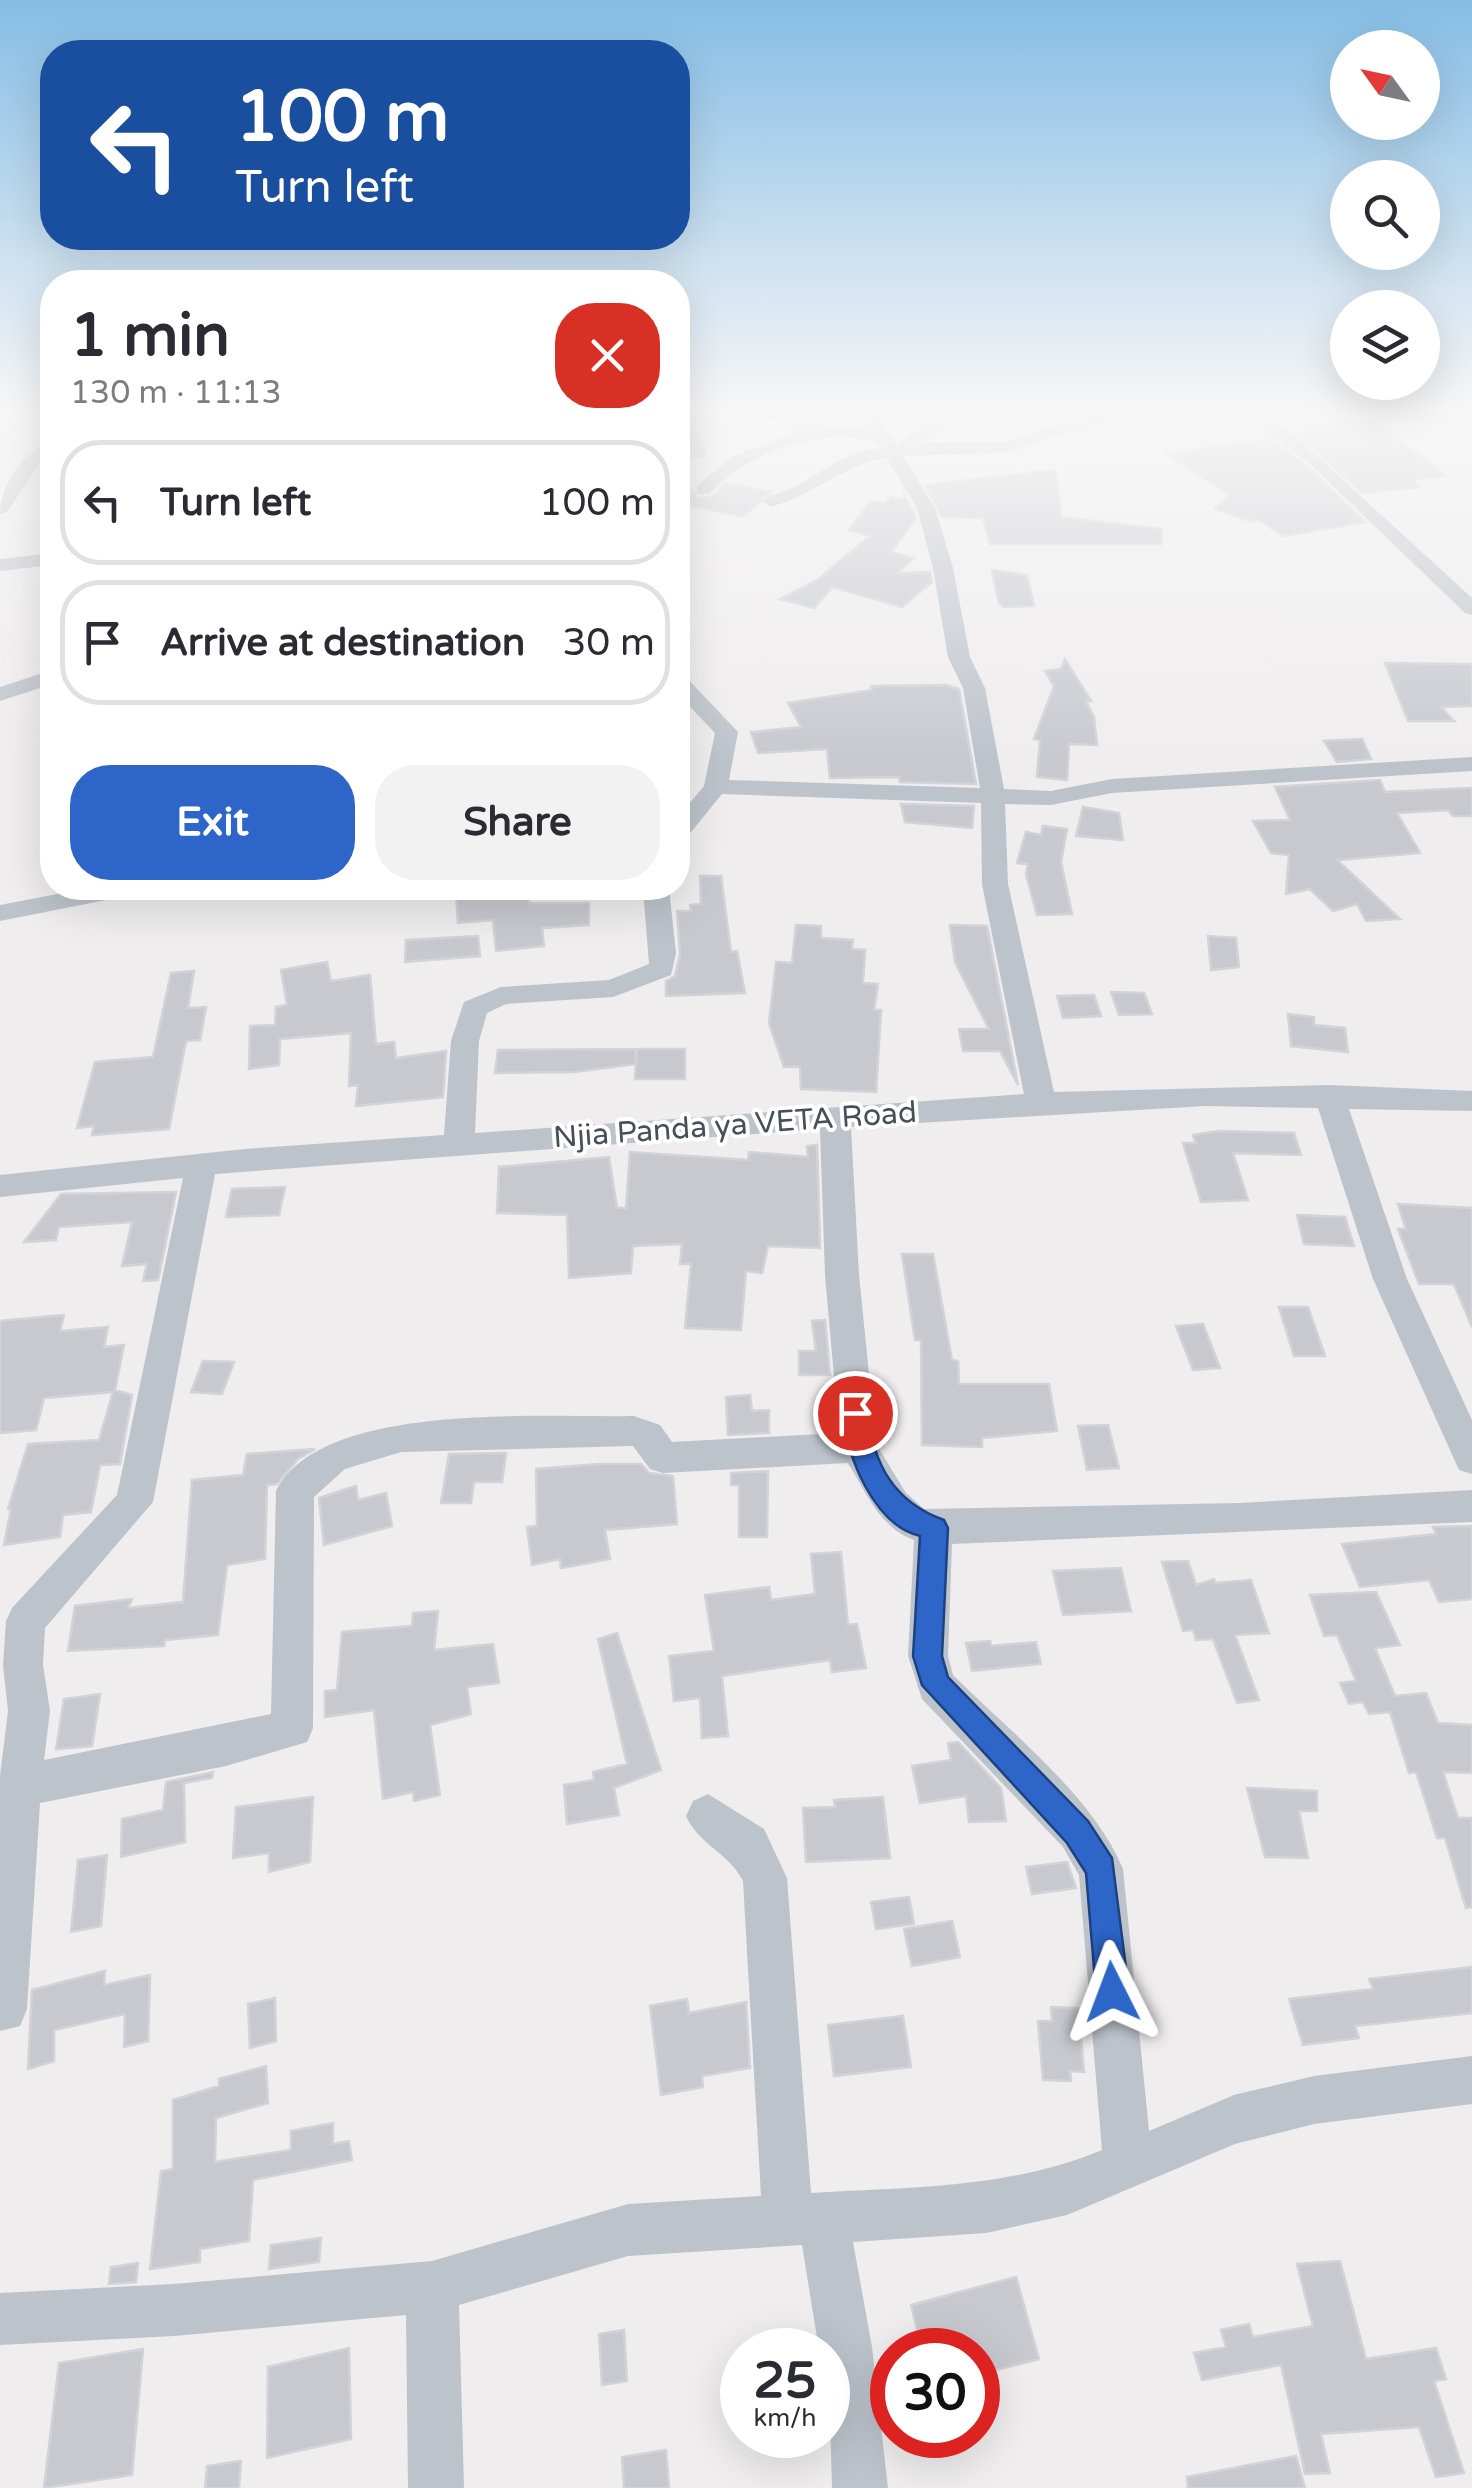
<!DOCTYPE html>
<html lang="en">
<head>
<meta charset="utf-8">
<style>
	body { margin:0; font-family:"Varela Round",sans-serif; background:#f2f2f3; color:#2b2b33; height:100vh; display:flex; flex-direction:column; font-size:38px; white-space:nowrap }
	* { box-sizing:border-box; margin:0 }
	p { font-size:32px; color:#7c7c81 }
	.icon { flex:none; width:55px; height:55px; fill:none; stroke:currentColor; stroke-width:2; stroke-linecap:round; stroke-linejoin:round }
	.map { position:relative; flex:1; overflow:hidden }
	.side { position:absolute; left:40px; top:270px; width:650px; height:630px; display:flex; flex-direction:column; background:#fff; border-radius:40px; box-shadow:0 10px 40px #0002 }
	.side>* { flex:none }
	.guide { position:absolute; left:40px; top:40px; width:650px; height:210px; border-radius:40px; box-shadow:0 10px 40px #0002; background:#1a4fa0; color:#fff; overflow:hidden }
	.needle { width:65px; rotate:303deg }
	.tools { position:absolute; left:1330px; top:30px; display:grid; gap:20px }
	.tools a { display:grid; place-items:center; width:110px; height:110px; border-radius:50%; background:#fff; box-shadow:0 10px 40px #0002; font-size:50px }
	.speed { position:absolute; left:720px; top:2328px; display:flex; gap:20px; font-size:50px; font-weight:700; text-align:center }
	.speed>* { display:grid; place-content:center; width:130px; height:130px; border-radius:50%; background:#fff; box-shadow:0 10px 40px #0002; line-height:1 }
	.speed small { font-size:25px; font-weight:400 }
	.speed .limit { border:15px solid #d22; background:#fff; color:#111 }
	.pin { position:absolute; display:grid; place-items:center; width:85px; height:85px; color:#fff; margin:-42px; border:5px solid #fff; border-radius:50%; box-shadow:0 2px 10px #0007 }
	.me { position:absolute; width:110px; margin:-55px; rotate:357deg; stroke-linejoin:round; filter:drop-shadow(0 0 8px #0008) }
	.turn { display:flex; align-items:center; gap:35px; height:210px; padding:0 30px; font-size:45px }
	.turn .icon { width:130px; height:130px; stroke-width:2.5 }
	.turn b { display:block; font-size:70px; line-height:85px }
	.round { display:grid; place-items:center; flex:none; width:105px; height:105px; border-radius:40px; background:#f2f2f3 }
	.summary { display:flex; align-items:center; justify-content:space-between; height:170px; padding:0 30px }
	h1 { font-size:60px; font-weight:700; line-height:75px }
	.primary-button { display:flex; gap:20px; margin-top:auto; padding:20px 30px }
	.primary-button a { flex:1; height:115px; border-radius:40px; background:#2d65c9; color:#fff; font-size:40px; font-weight:700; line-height:115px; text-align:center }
	.primary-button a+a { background:#f2f2f3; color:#2b2b33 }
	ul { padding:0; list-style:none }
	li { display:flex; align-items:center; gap:30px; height:125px; margin:0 20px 15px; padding:0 10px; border:5px solid #e1e1e2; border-radius:40px }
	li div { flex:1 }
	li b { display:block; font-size:38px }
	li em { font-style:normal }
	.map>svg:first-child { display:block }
	.building { fill:#c7c9cf; stroke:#d1d3d8; stroke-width:2.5 }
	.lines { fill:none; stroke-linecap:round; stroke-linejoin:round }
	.minor { fill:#bdc3cb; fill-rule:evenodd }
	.route { fill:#2d65c9; stroke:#1d4283; stroke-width:2.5 }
	.labels { text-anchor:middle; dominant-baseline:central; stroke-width:8; stroke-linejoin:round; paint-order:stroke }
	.street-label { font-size:30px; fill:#474f58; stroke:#fff }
</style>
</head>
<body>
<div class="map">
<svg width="1472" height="2488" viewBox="0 0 1472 2488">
	<rect width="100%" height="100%" fill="#efeded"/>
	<!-- building -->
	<path class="building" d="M678 418 687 432 697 430 706 457 678 458Z
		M1372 421 1447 476 1413 480 1419 487 1362 493 1295 431 1308 430 1302 424Z
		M1269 439 1307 466 1365 522 1284 536 1257 519 1253 522 1215 509 1229 495 1166 454Z
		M1055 470 1061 517 1162 529 1161 544H990L983 518 942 517 925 485Z
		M726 483 771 492 743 517 678 503 693 492 697 498 712 497Z
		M904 494 916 518 891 552 914 558 897 573 930 572 932 582 902 607 833 587 814 608 780 599 817 580 870 536 849 530 871 501 885 503 891 497 902 499Z
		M992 570 1027 575 1034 606 1004 607 999 603Z
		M1065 659 1091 701H1086L1094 717 1097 745 1069 744 1067 780 1037 777 1040 740 1034 739 1054 686 1045 671 1061 669Z
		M1385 663 1472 664V706L1441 707 1454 721H1408Z
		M946 685 959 689 976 784 900 782 899 777 830 778 827 749 758 753 751 732 801 727 788 703 872 690 871 686Z
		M1362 739 1371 759 1337 762 1324 741Z
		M1380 780 1385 792 1472 788V816H1453L1448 810 1397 813 1420 853 1337 860 1400 919 1366 921 1357 904 1333 911 1310 889 1286 894 1289 855 1271 853 1253 821 1290 820 1275 787Z
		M901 804 974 806 972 828 905 822Z
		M1083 807 1119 813 1123 840 1076 836Z
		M1043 826 1067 829 1061 862 1072 914 1037 915 1026 874 1028 864 1017 863 1026 832 1041 835Z
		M700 876H721L731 952 737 951 745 993 666 996V981L675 976 680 954 677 911H691L690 905 701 904Z
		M527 890 529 903H589V925L542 928 544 946 496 951 493 920 458 923 456 895Z
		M796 925 821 926V938L853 940 852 949 865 950 863 983 878 984 874 1010H881L876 1092 801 1089 800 1067H784L769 1023 776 962 792 963Z
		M950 925 987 926 1018 1085 1000 1051H963L959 1029H989L955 962Z
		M478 936 480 956 405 962 406 940Z
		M1208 936 1236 938 1239 967 1211 970Z
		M327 962 331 981 370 975 376 1044 394 1042 396 1058 446 1051 443 1097 356 1106 358 1085 349 1086 351 1033 280 1039 279 1065 249 1069 250 1026 275 1025 276 1007 287 1005 281 970Z
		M194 971 188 1008 206 1007 200 1040 186 1041 169 1129 92 1135 94 1126 77 1128 95 1062 153 1057 171 973Z
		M1111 992 1144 993 1152 1014 1119 1015Z
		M1094 995 1101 1016 1063 1018 1057 996Z
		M1288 1014 1314 1017V1025L1345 1028 1348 1052 1291 1046Z
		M635 1049 636 1064 574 1072 495 1073 498 1050Z
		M637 1049H685V1079H635Z
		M1219 1131 1294 1133 1301 1155 1233 1153 1248 1200 1201 1202 1183 1143H1196L1193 1135Z
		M817 1145 820 1248 768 1246 762 1273 746 1271 741 1330 685 1328 691 1264H680L682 1244 633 1246 631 1273 569 1278 567 1215 497 1213 499 1167 609 1157 617 1208H626L630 1152 748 1160 749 1152 808 1157 807 1146Z
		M285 1187 279 1215 226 1217 232 1189Z
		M176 1192 158 1280 143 1281 147 1264 122 1266 132 1222 59 1227 56 1240 24 1242 61 1194Z
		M1398 1204 1472 1208V1327L1454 1284H1419L1398 1229H1406Z
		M1297 1215 1345 1217 1354 1246 1304 1244Z
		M902 1254H933L952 1360 958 1361 959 1384H1049L1057 1431 982 1438V1447L922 1445 921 1340H915Z
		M1279 1307H1308L1325 1356H1294Z
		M64 1315 60 1331 108 1327 104 1347 124 1345 115 1390 132 1395 120 1464 100 1465 91 1512 63 1515 60 1537 4 1545 11 1509H8L28 1444 99 1440 113 1392 44 1398 36 1430 0 1433V1321Z
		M825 1320 830 1375H799V1351H816L812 1321Z
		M1203 1324 1220 1368 1193 1370 1176 1326Z
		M203 1361 234 1362 222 1394 191 1392Z
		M750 1395 752 1411 769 1410V1433L728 1435 726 1397Z
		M1108 1425 1119 1468 1087 1470 1078 1426Z
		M315 1449 298 1459 277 1484 267 1485 265 1559 227 1565 218 1635 165 1640 164 1646 68 1651 75 1606 132 1599 128 1608 183 1602 192 1480 243 1475 247 1454Z
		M506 1453 502 1482H474L471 1503H441L449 1454Z
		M599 1464H641L649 1473 673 1476 677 1524 605 1530 610 1559 561 1568 560 1559 532 1565 527 1527 537 1526 536 1469Z
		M768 1471 767 1537H739V1485H731V1473Z
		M356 1486 358 1500 386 1493 392 1526 324 1545 319 1498Z
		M1472 1526V1599L1439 1602 1429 1580 1360 1587 1342 1544 1436 1534 1433 1527Z
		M841 1552 848 1625 857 1624 866 1668 832 1672 830 1660 722 1676 728 1736 702 1738 700 1698 674 1701 669 1656 714 1651 705 1595 769 1587 771 1600 815 1594 811 1554Z
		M1188 1561 1196 1585 1214 1579 1215 1583 1251 1580 1269 1633 1235 1635 1259 1700 1237 1703 1213 1639 1196 1640 1193 1630 1183 1631 1162 1562Z
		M1121 1568 1131 1611 1063 1615 1053 1571Z
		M1376 1592 1400 1645 1375 1648 1395 1696 1426 1693 1438 1723 1472 1725V1773L1443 1772 1458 1818H1472V1907L1466 1908 1445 1838H1437L1416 1772 1409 1773 1390 1712 1369 1714 1363 1702 1349 1704 1340 1683 1356 1681 1337 1635 1324 1636 1310 1595Z
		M438 1611 434 1650 493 1644 499 1683 467 1687 471 1714 430 1725 440 1795 414 1801 413 1792 383 1799 374 1710 325 1717V1691L337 1690 342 1632 412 1626 413 1613Z
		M617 1633 661 1770 614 1788 619 1815 567 1824 564 1785 594 1780 593 1772 627 1764 598 1639Z
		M990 1641 991 1646 1036 1642 1041 1664 972 1671 966 1643Z
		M100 1694 92 1746 56 1749 64 1699Z
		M958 1742 1001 1788 1006 1821 969 1822 966 1796 920 1803 912 1766 951 1760 948 1743Z
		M213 1772 212 1778 184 1783 185 1842 121 1857 122 1819 163 1810 166 1782Z
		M1247 1788 1317 1791V1811H1299L1308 1858 1265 1857Z
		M313 1797 310 1862 269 1872V1853L233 1858 236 1807Z
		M883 1797 890 1858 806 1862 803 1808 835 1807 834 1800Z
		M107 1855 101 1926 71 1932 78 1860Z
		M1067 1862 1076 1888 1032 1894 1026 1867Z
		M909 1897 914 1924 876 1929 871 1902Z
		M952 1921 960 1957 912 1966 904 1929Z
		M1472 1967V2013L1355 2026 1359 2038 1303 2045 1289 1999 1373 1989 1369 1979Z
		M105 1971 104 1985 150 1975 148 2041 124 2047 125 2014 54 2030V2061L28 2069 32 1990Z
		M275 1998 276 2041 250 2048 248 2004Z
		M687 1999 689 2013 746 2002 750 2068 702 2076 703 2087 661 2095 650 2006Z
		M1051 2007 1078 2008 1084 2072 1070 2071 1071 2081 1043 2080 1038 2021H1052Z
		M903 2016 911 2067 834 2076 828 2025Z
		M266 2066 268 2103 216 2118 215 2162 291 2150V2131L333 2123V2144L349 2141 352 2160 253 2180 249 2241 200 2249V2262L150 2269 161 2171 173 2169V2100L219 2086V2079Z
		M321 2238 319 2262 269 2269 271 2245Z
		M1340 2261 1366 2359 1436 2348 1446 2379 1434 2381 1464 2473 1436 2477 1419 2427 1321 2434 1330 2473 1305 2474 1281 2365 1202 2380 1194 2353 1226 2347 1221 2330 1249 2324 1253 2337 1313 2326 1297 2264Z
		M138 2263 136 2282 109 2284 111 2267Z
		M1016 2277 1039 2359 978 2375V2350H922L911 2305Z
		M624 2330 627 2381 602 2385 599 2334Z
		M349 2348 351 2439 267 2458 268 2367Z
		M143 2349 132 2475 44 2488 59 2363Z
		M666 2450 669 2488H624L622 2457Z
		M1296 2456 1305 2488H1188L1187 2477Z
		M241 2461 239 2488H205L207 2466Z"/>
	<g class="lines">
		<!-- minor -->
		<path class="minor" d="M679 413H695L702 425 688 429Z
			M750 413H778L827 427 869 429 860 413H876L897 446 938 413H957L922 443 1008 442 1062 423 1115 413H1150L1066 432 1010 452 903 456 935 508 953 568 970 657 985 688 1004 789 1051 791 1112 779 1472 757V771L1112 793 1051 805 1005 804 1008 884 1054 1092 1329 1085 1472 1091V1111L1349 1109 1407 1279 1472 1420V1474L1459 1470 1373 1279 1318 1108 1205 1106 851 1127 859 1275 876 1444 906 1493 924 1509 1239 1503 1472 1490V1522L952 1544 948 1656 953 1675C1009 1731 1093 1796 1123 1869L1149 2131 1234 2095 1314 2076 1472 2056V2104L1314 2124 1235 2144 1067 2215 986 2233 853 2242 872 2347 888 2488H832L828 2350H819L802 2245 628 2256 459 2305 464 2488H408L406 2315 174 2336 0 2345V2293L174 2284 432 2261 628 2204 761 2196 743 1881C729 1853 698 1844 686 1816L693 1801 708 1794 764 1829 787 1878 811 2193C910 2187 1009 2189 1102 2150L1079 1875 1063 1847 922 1699 908 1656 914 1540C880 1528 866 1492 848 1463L663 1473 650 1469 633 1446 401 1452 345 1469 314 1497 313 1728 307 1742 226 1766 40 1803 27 2009 20 2026 0 2031V1776L8 1711 3 1665 6 1621 12 1608 117 1495 183 1178 0 1197V1175L245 1149 444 1135 451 1041 464 1002 501 987 609 980 649 964 643 888H669L676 953 671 975 613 997 506 1004 487 1013 479 1041 475 1133 1024 1094 982 884 981 803 722 794 687 837 678 839V817L704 786 715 733 678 694V675L686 677 738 732 729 780 980 788 963 688 948 657 933 568 917 508 887 458C842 465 814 495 771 507L762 501C771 494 781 493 792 488 828 470 836 455 881 448L876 441C813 430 754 448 709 494H697V486L733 456 804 430ZM820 1129 825 1275 839 1433 672 1442 660 1425 634 1416C545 1418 321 1400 276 1491L271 1714 44 1760 50 1711 43 1665 45 1628 153 1502 215 1174Z
			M1254 413H1270L1472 598V615L1465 613 1309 463 1268 434Z
			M1419 413H1439L1445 419 1437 424Z
			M52 441V454L41 462 7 512 0 514C0 485 24 451 52 441Z
			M52 553V565L0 571V559Z
			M52 670V684L0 701V687Z
			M89 888H139L126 896 0 921V905Z"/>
	</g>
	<!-- sky -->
	<linearGradient id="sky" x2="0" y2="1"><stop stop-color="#85bde5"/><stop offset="0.54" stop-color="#f8f7f7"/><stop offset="1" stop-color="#f8f7f7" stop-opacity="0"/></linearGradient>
	<rect width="1472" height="761" fill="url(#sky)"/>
	<!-- route -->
	<path class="route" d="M855 1403 868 1413C873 1464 894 1502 944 1520L948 1528 942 1656 948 1677 1088 1821 1112 1858 1129 1992 1124 2003 1112 2008 1101 2003 1096 1992 1086 1873 1067 1843 922 1685 913 1656 920 1536C874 1525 846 1456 843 1413Z"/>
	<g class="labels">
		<!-- street labels -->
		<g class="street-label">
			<text transform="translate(735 1125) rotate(-4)">Njia Panda ya VETA Road</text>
		</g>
	</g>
</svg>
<div class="tools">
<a><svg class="needle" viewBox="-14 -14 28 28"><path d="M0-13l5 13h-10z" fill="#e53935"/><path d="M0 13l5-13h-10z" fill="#7c7c81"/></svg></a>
<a><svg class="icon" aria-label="search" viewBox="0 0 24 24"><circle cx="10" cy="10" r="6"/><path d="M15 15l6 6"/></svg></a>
<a><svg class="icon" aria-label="layers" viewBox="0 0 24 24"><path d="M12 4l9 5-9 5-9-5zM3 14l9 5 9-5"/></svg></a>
</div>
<div class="speed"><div>25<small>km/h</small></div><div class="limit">30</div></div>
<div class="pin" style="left:855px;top:1413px;background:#d93025"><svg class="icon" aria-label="arrive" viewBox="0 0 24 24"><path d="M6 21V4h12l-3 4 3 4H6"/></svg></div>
<svg class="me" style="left:1112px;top:1992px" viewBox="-20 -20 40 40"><path d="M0-17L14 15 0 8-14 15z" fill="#2d65c9" stroke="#fff" stroke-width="4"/></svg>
<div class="guide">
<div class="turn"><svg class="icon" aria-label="left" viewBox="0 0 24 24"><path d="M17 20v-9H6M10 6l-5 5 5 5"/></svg><div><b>100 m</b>Turn left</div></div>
</div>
<section class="side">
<div class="summary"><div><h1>1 min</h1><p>130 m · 11:13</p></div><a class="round" style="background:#d93025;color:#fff"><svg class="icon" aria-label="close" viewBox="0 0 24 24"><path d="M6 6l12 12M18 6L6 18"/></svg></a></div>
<ul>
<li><svg class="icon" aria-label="left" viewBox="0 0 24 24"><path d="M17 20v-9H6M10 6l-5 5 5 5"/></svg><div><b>Turn left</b></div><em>100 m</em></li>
<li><svg class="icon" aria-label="arrive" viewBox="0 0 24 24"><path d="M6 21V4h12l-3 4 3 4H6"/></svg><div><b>Arrive at destination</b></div><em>30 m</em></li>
</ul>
<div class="primary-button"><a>Exit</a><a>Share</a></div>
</section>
</div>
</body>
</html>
